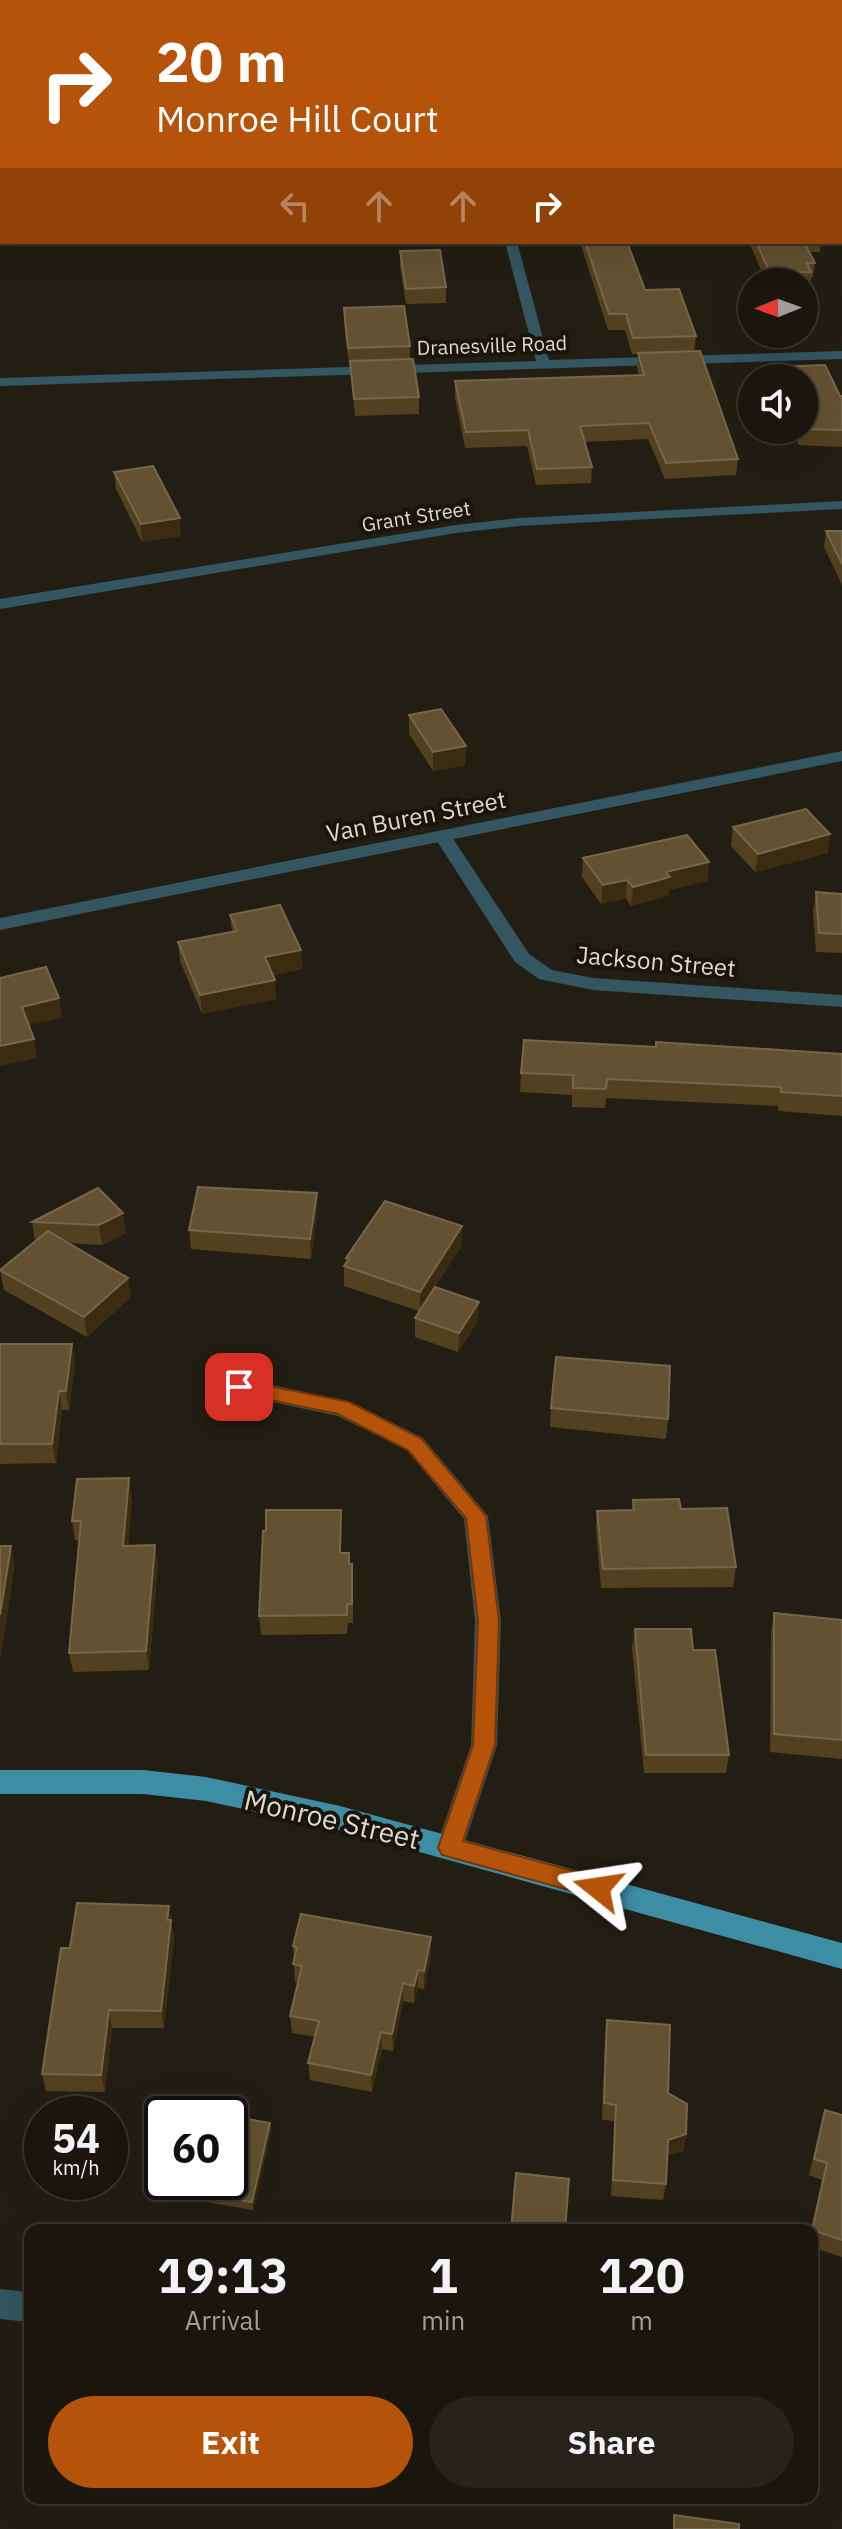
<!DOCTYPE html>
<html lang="en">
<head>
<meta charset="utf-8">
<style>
	body { margin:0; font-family:"IBM Plex Sans",sans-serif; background:#27231c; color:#f1f3f6; height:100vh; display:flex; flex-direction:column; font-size:30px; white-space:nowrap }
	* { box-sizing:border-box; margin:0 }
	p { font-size:26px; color:#9f9f9e }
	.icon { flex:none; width:44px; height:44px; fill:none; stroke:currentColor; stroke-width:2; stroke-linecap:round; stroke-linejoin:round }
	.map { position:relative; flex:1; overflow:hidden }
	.details { position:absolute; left:24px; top:2224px; width:794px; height:280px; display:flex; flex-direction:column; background:#1a160e; border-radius:16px; box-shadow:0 8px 32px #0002,0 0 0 2px #38352e }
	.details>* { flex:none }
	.hud { position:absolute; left:0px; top:0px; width:842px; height:244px; box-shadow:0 8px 32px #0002,0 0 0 2px #38352e; background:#b45309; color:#fff; overflow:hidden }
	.needle { width:52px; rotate:269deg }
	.buttons { position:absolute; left:738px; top:268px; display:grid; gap:16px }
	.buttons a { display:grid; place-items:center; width:80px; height:80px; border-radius:50%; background:#1a160e; box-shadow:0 8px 32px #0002,0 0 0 2px #38352e; font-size:40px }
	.speed { position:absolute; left:24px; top:2096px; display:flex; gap:16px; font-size:40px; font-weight:700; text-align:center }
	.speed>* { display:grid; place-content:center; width:104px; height:104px; border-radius:50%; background:#1a160e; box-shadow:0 8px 32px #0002,0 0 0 2px #38352e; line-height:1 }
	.speed small { font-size:20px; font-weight:400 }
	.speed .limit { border:4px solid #111; border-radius:12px; background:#fff; color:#111 }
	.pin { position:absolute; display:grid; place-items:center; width:68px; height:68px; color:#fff; margin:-34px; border-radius:16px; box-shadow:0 4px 12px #0006 }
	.me { position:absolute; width:88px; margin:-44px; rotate:285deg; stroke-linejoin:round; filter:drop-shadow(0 0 6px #0008) }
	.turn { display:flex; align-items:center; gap:28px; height:168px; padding:0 24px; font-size:36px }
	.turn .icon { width:104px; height:104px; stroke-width:2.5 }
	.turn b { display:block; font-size:56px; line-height:68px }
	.lanes { display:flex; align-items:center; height:76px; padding:0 24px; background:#0003; justify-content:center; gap:40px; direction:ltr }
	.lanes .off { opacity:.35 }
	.eta { display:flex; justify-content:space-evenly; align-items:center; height:136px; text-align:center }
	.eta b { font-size:48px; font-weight:700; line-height:56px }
	.cta { display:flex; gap:16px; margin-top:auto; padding:16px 24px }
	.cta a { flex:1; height:92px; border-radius:48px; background:#b45309; color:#fff; font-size:32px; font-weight:700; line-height:92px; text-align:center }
	.cta a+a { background:#27231c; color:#f1f3f6 }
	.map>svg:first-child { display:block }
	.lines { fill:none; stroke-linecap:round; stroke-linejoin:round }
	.service { fill:#335661; fill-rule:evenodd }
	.minor { fill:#335661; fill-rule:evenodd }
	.tertiary { fill:#335661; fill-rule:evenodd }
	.primary { fill:#3d8da4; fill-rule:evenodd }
	.wall { fill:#52411e }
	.shaded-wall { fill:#392c11 }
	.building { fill:#625231; stroke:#75674a; stroke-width:2 }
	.route { fill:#b45309; stroke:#753606; stroke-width:2 }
	.labels { text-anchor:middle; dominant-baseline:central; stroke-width:8; stroke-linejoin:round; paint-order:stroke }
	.far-street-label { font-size:20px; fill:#dedad3; stroke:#1a140a }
	.street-label { font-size:24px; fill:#dedad3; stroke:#1a140a }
	.near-street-label { font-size:28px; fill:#dedad3; stroke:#1a140a }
</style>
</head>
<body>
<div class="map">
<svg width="842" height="2529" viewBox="0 0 842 2529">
	<rect width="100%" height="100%" fill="#231e13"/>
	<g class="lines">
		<!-- service -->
		<path class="service" d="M0 2289 30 2292V2322L0 2319Z"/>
		<!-- minor -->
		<path class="minor" d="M142 0H152L141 2Z
			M587 0H597V2H587Z
			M0 96H2V102H0Z
			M505 242H517L549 360 842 351V359L0 386V378L536 361Z
			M842 501V509L519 526 456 533 0 609V599L456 525 519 518Z
			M442 830 448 831 529 954 552 970 593 978 842 995V1007L593 990 539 979 515 962 433 835Z
			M239 1378 351 1402 423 1438 488 1516 501 1621 497 1745 460 1857 450 1860 440 1857 436 1848 471 1745 475 1621 464 1519 407 1450 338 1416 231 1393 227 1387 231 1381Z"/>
		<!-- tertiary -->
		<path class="tertiary" d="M842 751V761L0 930V918Z"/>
		<!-- primary -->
		<path class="primary" d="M0 1770H143L206 1777 340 1806 842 1943V1969L340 1830 206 1801 143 1794H0Z"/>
	</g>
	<!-- wall -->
	<path class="wall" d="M0 0H96L95 2H2V70H0Z
		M580 242H627L645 290 696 336 694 351 738 459 736 475 665 479 648 439 584 442 592 467 591 483 536 485 527 446 465 448 455 397V381L639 375 637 369 638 354H632L625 330H608Z
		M749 242H821L820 252H810L815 263 813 277 811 278 810 286H804V282H766Z
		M400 251 446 287V303L406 304 400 267Z
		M344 308 410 346V359L419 397V414L355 416 350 364H349L344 324Z
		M825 365 840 396H842V447L799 445 792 430H804V378H772L773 367Z
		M114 472 181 536 142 542 116 489Z
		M826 531H842V585L824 547Z
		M409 715 466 746 465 765 433 771 409 734Z
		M733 827 828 853 755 872 731 846Z
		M583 858 709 862 707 881 669 890 668 896 631 906 626 898 601 904 582 877Z
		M816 893 842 894V953L816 952 813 911Z
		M230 915 301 950 302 969 273 975 276 999 202 1014 180 961 178 942 232 932Z
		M656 1047 842 1054V1116L778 1111V1106L606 1098 605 1108 572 1107V1095L520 1092 521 1073Z
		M98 1188 126 1233 102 1245 68 1243 131 1297 87 1337 4 1290 0 1270 35 1241 32 1222Z
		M317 1193V1212L311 1259 191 1249 189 1230Z
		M462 1226V1245L435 1287 478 1321 458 1352 415 1337V1318L419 1311 344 1286V1266L346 1263V1258Z
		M0 1344H72L75 1363 69 1410H62L56 1463 0 1464Z
		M551 1408 668 1419 666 1439 550 1427Z
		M132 1498 128 1546 158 1564 149 1670 73 1672 69 1653 80 1540H75L72 1521Z
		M633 1500 681 1509 736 1567 733 1587 601 1588 596 1530 597 1511 632 1510Z
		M341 1510V1553L349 1564 353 1583V1623H348L347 1634 261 1635 259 1616 266 1530Z
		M774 1613 842 1620V1759L770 1752 771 1632Z
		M635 1629 729 1755 726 1773H644L632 1648Z
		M169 1906 174 1938 164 2028H112L105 2092 46 2091 42 2074 70 1948Z
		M431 1937V1955L424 1989 418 1988 414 2003 403 2001 393 2051 382 2049 372 2092 310 2080 308 2063 315 2037 292 2033 290 2016 298 1983 295 1982 293 1946Z
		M607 2020 668 2093 686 2134 683 2151 667 2155 666 2184 663 2200 611 2196 614 2121 602 2120 605 2037Z
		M825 2110 842 2115V2257L812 2247V2230H811L822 2180 809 2175Z
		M271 2131 253 2210 194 2200 192 2192Z"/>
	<!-- shaded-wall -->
	<path class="shaded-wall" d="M218 0H315L296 2H218Z
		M180 518 181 536 142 542 141 524Z
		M466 746 465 765 433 771V752Z
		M830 834 828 853 755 872 758 854Z
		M709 862 707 881 669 890 668 896 631 906 633 887 666 872Z
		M627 880 626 898 601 904 603 885Z
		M301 950 302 969 266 977 265 957Z
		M275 980 276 999 202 1014 200 995Z
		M59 998 62 1018 25 1026 22 1007Z
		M34 1039 37 1058 0 1066V1046Z
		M317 1193V1212L311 1259 310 1239Z
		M123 1213 126 1233 102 1245 99 1225Z
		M462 1226V1245L420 1311V1292Z
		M128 1278 131 1297 87 1337 84 1317Z
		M479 1302 478 1321 458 1352 459 1333Z
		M72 1344 75 1363 69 1410 66 1391Z
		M59 1391 62 1410 56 1463 52 1444Z
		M129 1478 132 1498 126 1565 123 1546Z
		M155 1545 158 1564 149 1670 146 1651Z
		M11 1546 15 1565 0 1662V1615Z
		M169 1906 174 1938 164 2028 161 2011Z
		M431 1937V1955L424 1989V1971Z
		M418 1970V1988L414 2003V1986Z
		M403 1983V2001L393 2051 392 2034Z
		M109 2010 112 2028 105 2092 101 2075Z
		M381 2032 382 2049 372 2092 371 2075Z
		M270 2123 271 2131 253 2210 252 2202Z
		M686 2134 683 2151 665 2156 668 2140Z"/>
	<!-- building -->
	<path class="building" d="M0 0H89L88 2H2V58H0Z
		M191 0H218V2H190Z
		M509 0H543V2H509Z
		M648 0H693V2H648Z
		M774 0H811L812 2H775Z
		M585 242H627L645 290 679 289 696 336 633 338 626 314H609Z
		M756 242H804L815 263H807L811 272 770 273Z
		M440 250 446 287 406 289 400 251Z
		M404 306 410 346 348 348 344 308Z
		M700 351 738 459 666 463 649 423 580 426 592 467 537 469 528 430 466 432 455 381 644 375 638 353Z
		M413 359 419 397 354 399 350 361Z
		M825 365 840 396H842V430L804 429V378H778L773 367Z
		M153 466 180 518 141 524 114 472Z
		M826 531H842V564Z
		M441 709 466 746 433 752 409 715Z
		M806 809 830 834 758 854 733 827Z
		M687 835 709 862 666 872 670 877 633 887 627 880 603 885 583 858Z
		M816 892 842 894V934L819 933Z
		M280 905 301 950 265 957 275 980 200 995 178 942 237 931 230 915Z
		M46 967 59 998 22 1007 34 1039 0 1046V978Z
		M524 1040 656 1047V1042L842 1054V1096L781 1092V1087L607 1079 606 1089 573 1088V1075L521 1073Z
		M198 1187 317 1193 310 1239 189 1230Z
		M98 1188 123 1213 99 1225 32 1222Z
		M385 1201 462 1226 420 1292 344 1266 349 1259 346 1258Z
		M48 1231 128 1278 84 1317 0 1270Z
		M435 1287 479 1302 459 1333 415 1318Z
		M0 1344H72L66 1391H59L52 1444H0Z
		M556 1357 670 1366 668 1419 551 1408Z
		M129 1478 123 1546 155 1545 146 1651 69 1653 81 1521H72L77 1479Z
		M679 1499 681 1509 727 1508 736 1567 603 1569 597 1511 634 1510 633 1500Z
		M266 1510H341L340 1553H349V1564H352V1604H347V1615L259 1616 263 1531 266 1530Z
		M0 1546H11L0 1615Z
		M774 1613 842 1620V1740L774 1734Z
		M635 1629H691L693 1650H715L729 1755H646Z
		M77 1903 169 1906 167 1920H171L161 2011 109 2010 101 2075 42 2074 61 1948H70Z
		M301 1914 431 1937 424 1971 418 1970 414 1986 403 1983 392 2034 381 2032 371 2075 308 2063 319 2021 290 2016 302 1966 293 1964 297 1948 293 1946Z
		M607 2020 670 2025 668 2093 687 2104 686 2134 668 2140 666 2184 613 2180 616 2105 604 2103Z
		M825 2110 842 2115V2240L812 2230 827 2163 814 2159Z
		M230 2116 270 2123 252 2202 192 2192 195 2182H230Z
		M516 2173 569 2179 565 2230H511Z
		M674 2515 739 2524V2529H674Z"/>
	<!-- route -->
	<path class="route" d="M239 1380 349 1402 422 1439 486 1516 499 1621 495 1745 463 1841 607 1880 610 1888 607 1895 598 1898 442 1855 438 1848 473 1745 478 1621 466 1518 408 1450 338 1414 232 1392 229 1387 232 1382Z"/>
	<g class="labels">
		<!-- far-street labels -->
		<g class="far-street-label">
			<text transform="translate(492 345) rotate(-2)">Dranesville Road</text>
			<text transform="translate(416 516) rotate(-9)">Grant Street</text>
		</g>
		<!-- street labels -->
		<g class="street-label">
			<text transform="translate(416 816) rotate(-11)">Van Buren Street</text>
			<text transform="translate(656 961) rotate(5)">Jackson Street</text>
		</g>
		<!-- near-street labels -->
		<g class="near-street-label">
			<text transform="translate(332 1819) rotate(13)">Monroe Street</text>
		</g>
	</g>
</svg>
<div class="buttons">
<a><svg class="needle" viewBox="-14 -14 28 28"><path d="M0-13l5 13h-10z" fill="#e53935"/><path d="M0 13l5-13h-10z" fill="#9f9f9e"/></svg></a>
<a><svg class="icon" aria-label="sound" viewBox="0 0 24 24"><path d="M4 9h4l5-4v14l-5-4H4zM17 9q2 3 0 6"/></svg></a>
</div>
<div class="speed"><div>54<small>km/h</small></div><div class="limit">60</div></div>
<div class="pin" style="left:239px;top:1387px;background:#d93025"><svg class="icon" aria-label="arrive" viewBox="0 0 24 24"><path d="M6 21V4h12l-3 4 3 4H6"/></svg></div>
<svg class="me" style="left:598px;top:1888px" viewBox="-20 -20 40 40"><path d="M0-17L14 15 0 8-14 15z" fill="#b45309" stroke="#fff" stroke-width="4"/></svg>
<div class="hud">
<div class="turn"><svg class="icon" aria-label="right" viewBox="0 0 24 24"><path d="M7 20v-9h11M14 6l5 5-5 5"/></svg><div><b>20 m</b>Monroe Hill Court</div></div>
<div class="lanes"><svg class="icon off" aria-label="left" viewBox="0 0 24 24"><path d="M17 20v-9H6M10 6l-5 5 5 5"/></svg><svg class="icon off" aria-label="ahead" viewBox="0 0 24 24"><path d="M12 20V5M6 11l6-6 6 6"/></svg><svg class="icon off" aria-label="ahead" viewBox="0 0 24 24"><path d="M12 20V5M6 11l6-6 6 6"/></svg><svg class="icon" aria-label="right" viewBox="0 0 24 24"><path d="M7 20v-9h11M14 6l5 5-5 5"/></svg></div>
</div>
<section class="details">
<div class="eta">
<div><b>19:13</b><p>Arrival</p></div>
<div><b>1</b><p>min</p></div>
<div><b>120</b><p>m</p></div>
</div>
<div class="cta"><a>Exit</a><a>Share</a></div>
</section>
</div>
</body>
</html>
